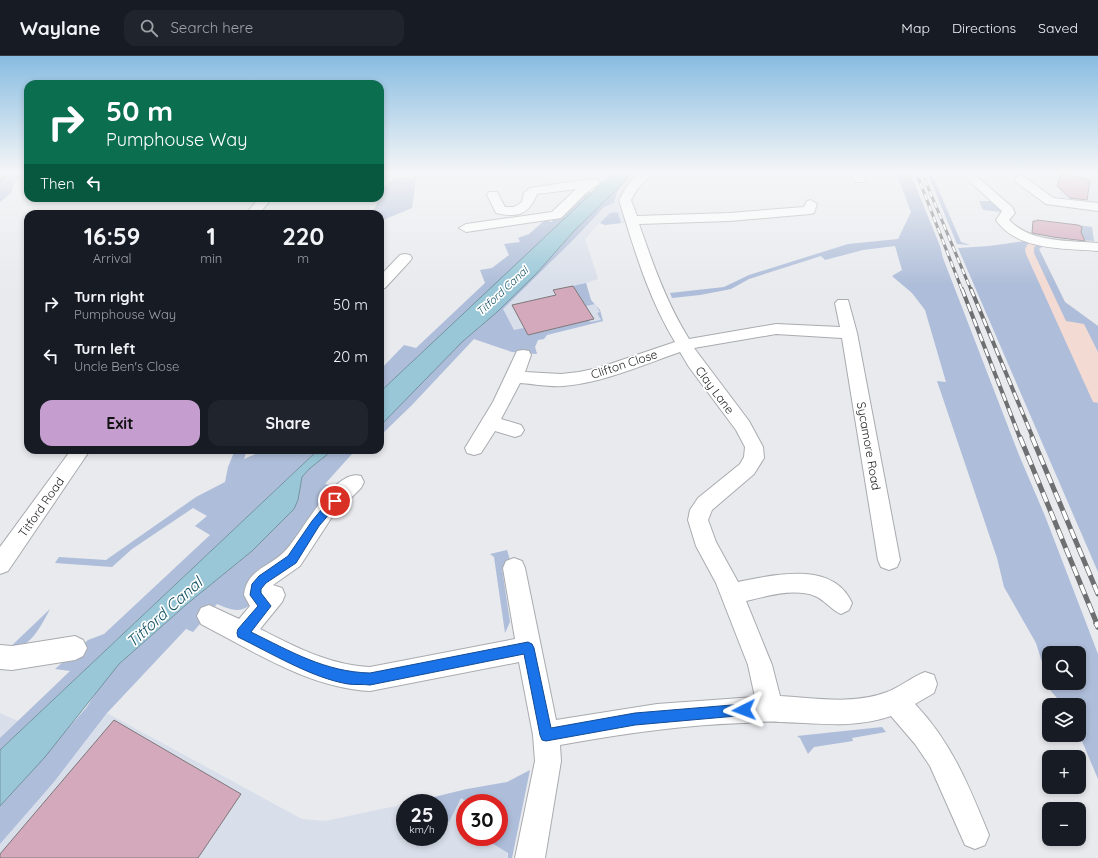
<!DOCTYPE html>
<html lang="en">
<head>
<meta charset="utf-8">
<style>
	body { margin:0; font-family:Quicksand,sans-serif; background:#20242c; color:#f1f3f6; height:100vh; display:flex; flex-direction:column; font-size:15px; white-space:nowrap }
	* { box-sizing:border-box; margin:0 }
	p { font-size:13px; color:#9ea1a6 }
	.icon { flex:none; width:22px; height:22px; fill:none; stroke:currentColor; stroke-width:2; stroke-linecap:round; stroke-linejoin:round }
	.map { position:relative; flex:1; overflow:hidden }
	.drawer { position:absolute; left:24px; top:154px; width:360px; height:244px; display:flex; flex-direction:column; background:#171b24; border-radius:12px; box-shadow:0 2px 6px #0003 }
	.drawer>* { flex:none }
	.hud { position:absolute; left:24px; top:24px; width:360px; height:122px; border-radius:12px; box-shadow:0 2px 6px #0003; background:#0b6e4f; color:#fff; overflow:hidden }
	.fabs { position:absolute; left:1042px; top:590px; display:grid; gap:8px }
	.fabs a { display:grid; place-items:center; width:44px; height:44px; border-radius:8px; background:#171b24; box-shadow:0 2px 6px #0003; font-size:20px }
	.speed { position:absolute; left:396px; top:738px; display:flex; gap:8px; font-size:20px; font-weight:700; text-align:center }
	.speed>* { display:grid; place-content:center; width:52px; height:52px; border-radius:50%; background:#171b24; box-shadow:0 2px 6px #0003; line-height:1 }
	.speed small { font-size:10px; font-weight:400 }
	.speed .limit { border:6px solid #d22; background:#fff; color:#111 }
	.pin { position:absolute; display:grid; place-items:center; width:34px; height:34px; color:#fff; margin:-17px; border:2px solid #fff; border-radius:50%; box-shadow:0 1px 4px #0007 }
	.me { position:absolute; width:44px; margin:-22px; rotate:267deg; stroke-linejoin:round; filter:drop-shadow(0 0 3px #0008) }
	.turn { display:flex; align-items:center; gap:14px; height:84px; padding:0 16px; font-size:18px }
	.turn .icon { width:52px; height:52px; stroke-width:2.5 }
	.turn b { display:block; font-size:28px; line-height:34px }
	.then { display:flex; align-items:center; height:38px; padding:0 16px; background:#0003; gap:8px; font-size:15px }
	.eta { display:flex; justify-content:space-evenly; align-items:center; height:68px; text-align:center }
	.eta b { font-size:24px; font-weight:700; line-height:28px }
	.action { display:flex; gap:8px; margin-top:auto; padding:8px 16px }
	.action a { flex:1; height:46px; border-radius:12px; background:#c59dce; color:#111; font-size:16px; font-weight:700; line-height:46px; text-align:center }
	.action a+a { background:#20242c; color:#f1f3f6 }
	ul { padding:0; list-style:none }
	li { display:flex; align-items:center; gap:12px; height:52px; padding:0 16px }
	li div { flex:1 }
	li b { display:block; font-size:15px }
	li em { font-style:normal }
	header { display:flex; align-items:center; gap:24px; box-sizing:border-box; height:56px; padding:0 20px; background:#171b24; border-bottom:1px solid #363941 }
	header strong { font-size:19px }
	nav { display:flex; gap:22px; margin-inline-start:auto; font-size:14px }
	.search { width:280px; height:36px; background:#20242c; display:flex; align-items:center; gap:10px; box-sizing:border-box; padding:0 14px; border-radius:12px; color:#9ea1a6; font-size:15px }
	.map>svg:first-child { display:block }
	.built { fill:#d9dfea }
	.education { fill:#f3dad3 }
	.green { fill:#aebdd9; fill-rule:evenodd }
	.water { fill:#99c7d7; stroke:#73949f }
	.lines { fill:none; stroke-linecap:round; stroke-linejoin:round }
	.stream { fill:#73949f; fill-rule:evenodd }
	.building { fill:#d3a9bb; stroke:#7d787a }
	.minor-casing { stroke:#a9abaf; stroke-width:2 }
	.minor { fill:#fff; fill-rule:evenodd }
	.rail-far3-casing { stroke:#6d6f71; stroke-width:3 }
	.rail-far2-casing { stroke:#6d6f71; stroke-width:4 }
	.rail-far1-casing { stroke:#6d6f71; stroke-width:5 }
	.rail-casing { stroke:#6d6f71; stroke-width:5.5 }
	.rail-far3 { stroke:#fff; stroke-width:2; stroke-dasharray:6; stroke-linecap:butt }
	.rail-far2 { stroke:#fff; stroke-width:2.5; stroke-dasharray:8; stroke-linecap:butt }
	.rail-far1 { stroke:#fff; stroke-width:3.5; stroke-dasharray:10; stroke-linecap:butt }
	.rail { stroke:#fff; stroke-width:4; stroke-dasharray:12; stroke-linecap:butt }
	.route { fill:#1a73e8; stroke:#114b97 }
	.labels { text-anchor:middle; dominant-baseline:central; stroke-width:3.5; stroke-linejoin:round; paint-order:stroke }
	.far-water-label { font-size:11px; font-style:italic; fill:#0f4e5f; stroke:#fff }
	.street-label { font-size:12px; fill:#1b1c1d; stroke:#fff }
	.near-water-label { font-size:16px; font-style:italic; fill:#0f4e5f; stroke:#fff }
</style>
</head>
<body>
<header>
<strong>Waylane</strong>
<div class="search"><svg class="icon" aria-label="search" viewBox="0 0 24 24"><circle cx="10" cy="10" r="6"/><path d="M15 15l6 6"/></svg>Search here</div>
<nav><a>Map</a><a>Directions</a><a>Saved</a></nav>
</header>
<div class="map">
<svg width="1098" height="802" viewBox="0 0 1098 802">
	<rect width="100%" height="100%" fill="#e8eaee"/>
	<!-- built -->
	<path class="built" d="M622 116H647L626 142 631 166 605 169 600 167 585 183 598 223 586 227 591 244 600 254 603 265 547 279 544 283 538 284 535 291 537 298 500 292 474 283 459 274Z
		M1061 117 1098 125V148L1067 144 1054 136 1072 135 1059 125Z
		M0 657 18 665 37 681 0 718Z
		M107 657 302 763 325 765 405 748V781H439V747H408L467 733 492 747H465V781H499V754L508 802H0V788L54 726Z"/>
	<!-- education -->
	<path class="education" d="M1041 185 1043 190 1039 193 1065 246 1098 270V367L1019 189Z"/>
	<!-- green -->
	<path class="green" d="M0 116H27C21 121 11 127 12 136L0 146Z
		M415 116H417L412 152 383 164H380V158H372L383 134 380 133V129H387C392 120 404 122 414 122Z
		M630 116H633L617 136 614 147 604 151 576 181 503 253 514 274 524 272 528 279 557 272 555 267 586 259 590 266 601 264 597 257 600 256 595 248 586 250 573 230 586 227 591 244 600 254 603 265 547 279 544 283 538 284 535 291 537 298 512 296 474 283 412 349 380 380V370L385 363 463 285 497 256 536 218 573 176 629 120Z
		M896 116H910L940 190 943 202 1019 399 1045 460 1098 598V723L1079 678V649H1063L1051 635 1036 587 1004 531 997 502 937 325 946 326 925 254 912 237 892 220 902 214 895 190 863 194 825 204 821 200 749 223 731 233 700 239 672 242 670 237 724 231 749 219 848 188 898 183 911 156ZM1049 597H1079V627H1049Z
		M927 116H931L961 186 970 189 957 188Z
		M586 135 594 137 380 336V314L404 289 416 292 485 227 480 214 492 212 509 199 504 188 520 186 518 182 529 178 545 164 551 166Z
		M979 145H992L1001 152 1002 156 983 154Z
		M616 156 618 157 621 167 605 169 600 167 610 157Z
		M1077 169 1092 171 1094 185 1075 184H1085Z
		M1025 185 1029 186 1025 193 1026 198 1093 346 1098 347V516L958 192 989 190Z
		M1042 188 1043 190 1039 193 1065 246 1098 270V296L1084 268 1066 265 1034 197V191Z
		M235 394H247L244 403 265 394H318L0 694V682L70 615 55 613 88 584 104 578 210 479 195 470 207 460 193 452 132 493 112 511 55 507 59 501 106 504 196 441 225 426 228 411Z
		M338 394H359L351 399 325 428 338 431 250 549C239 558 229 553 217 548L193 576 186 573 107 657 54 726 0 788V750L86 652 104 625 119 608 187 548 252 495 278 469 298 444 302 421 309 413 329 397Z
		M507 494 511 507 502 512 510 566 505 577 494 501 490 498Z
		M50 553C39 574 30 592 5 596Z
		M882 671 886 676 852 682 853 685 814 691 808 698 800 682 797 680Z
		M530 714 512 802H508V797L490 786 492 781H499V747H470L461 742 449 766 439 761V747L414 746 467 733 507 726Z"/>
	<!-- water -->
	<path class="water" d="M614 116 630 117 622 128 573 176 536 218 497 256 462 286 380 370V336Z
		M318 394H338L329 397 309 413 302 421 298 444 294 453 252 495 187 548 119 608 45 701 0 750V694Z"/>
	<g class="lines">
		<!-- stream -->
		<path class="stream" d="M7 116H10L0 127V124Z"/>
	</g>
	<!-- building -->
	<path class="building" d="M1061 117 1090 124 1087 144 1070 142 1057 130Z
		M1037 164 1078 169 1082 171 1081 176 1085 185 1053 181 1032 177 1033 165H1037Z
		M573 230 594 263 528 279 512 249 556 239 553 234Z
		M114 664 241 738 198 802H0V798Z"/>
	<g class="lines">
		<defs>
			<path id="minor" d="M380 116H387L384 120 380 122Z
				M640 116H653L636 135 631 144 637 160 729 157 804 151 807 145 811 144 817 148 814 157 810 158 729 165 639 168C653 208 666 246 689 283L776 268 840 271 835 247 838 244H848L857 277 900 504 897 511 889 514 881 511 878 504 842 282 776 278 694 292 749 365 763 391 764 402 754 418 712 454 708 464 716 486 738 526C774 519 833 504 852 547L849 554 841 558C831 554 825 544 815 540 794 532 767 540 746 545L772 609 780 640C815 642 853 649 887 636 900 631 912 621 925 616L934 619 937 628 934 637 915 648C952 687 969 730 989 779L985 789 975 793 965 789 930 710 915 688 891 660C853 673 818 667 780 666 768 665 756 666 743 667 682 669 620 678 560 689L561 705 545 802H515L535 705 533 679 519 606 370 635C309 632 253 595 201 568L197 560 201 552 209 549 239 563 250 550 244 539C247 513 268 512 284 496 301 480 334 411 361 420L364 426 361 432 332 461 300 510 273 529 282 532 285 539 282 546 260 573C296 591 329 609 370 611L515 583 503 512 506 505 514 502 522 505 525 512 556 664 657 648 755 641 748 609 716 527 696 490 688 464 690 454 698 442 740 408 744 401 745 391 736 374 689 311 680 296C642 309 603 327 563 330 549 331 534 328 520 327L501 363 521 369 524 374 521 379 515 381 495 375 481 397 474 399 467 397 465 392 493 346 517 295 523 294 529 295 531 299 525 316 561 318 579 316 598 312 675 286C647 239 635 195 619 144L627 130Z
				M850 116H862L866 123 864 126H856Z
				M971 117 975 119 1012 151 1015 157 1009 164C1031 187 1068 184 1098 187V195C1065 192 1017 195 996 164L1002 155 967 123 965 121 967 119Z
				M1021 120 1025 121 1053 142 1098 147V155L1046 148 1017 127 1015 124 1017 121Z
				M591 123 598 124 600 127 586 137 561 162 466 176 459 172 466 168 552 156 576 133 537 138C529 159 517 162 496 157L487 139 489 136H497L505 151H514L522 146 524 137 530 132Z
				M259 142H272L259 158H246Z
				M405 198 410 199 412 202 410 205 385 232 380 233V220L400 199Z
				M71 394H90L8 515 0 518V491Z
				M75 580 83 584 87 592 83 600 75 604 12 614 0 613V589L12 590Z"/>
		</defs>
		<!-- minor casing -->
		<use href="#minor" class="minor-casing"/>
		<!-- minor -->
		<use href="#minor" class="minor"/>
		<defs>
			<path id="rail-far3" d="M916 116 962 234
				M925 124 971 234"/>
			<path id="rail-far2" d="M962 233 1020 382
				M971 233 1033 382"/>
			<path id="rail-far1" d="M1020 381 1097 568
				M1032 381 1098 538"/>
			<path id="rail" d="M1096 567 1098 571"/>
		</defs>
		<!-- rail-far3 casing -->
		<use href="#rail-far3" class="rail-far3-casing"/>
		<!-- rail-far2 casing -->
		<use href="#rail-far2" class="rail-far2-casing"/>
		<!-- rail-far1 casing -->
		<use href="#rail-far1" class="rail-far1-casing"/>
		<!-- rail casing -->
		<use href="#rail" class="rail-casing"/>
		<!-- rail-far3 -->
		<use href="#rail-far3" class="rail-far3"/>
		<!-- rail-far2 -->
		<use href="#rail-far2" class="rail-far2"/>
		<!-- rail-far1 -->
		<use href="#rail-far1" class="rail-far1"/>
		<!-- rail -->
		<use href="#rail" class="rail"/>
	</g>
	<!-- sky -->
	<linearGradient id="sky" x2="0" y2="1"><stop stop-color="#88bce1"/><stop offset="0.51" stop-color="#f5f6f7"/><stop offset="1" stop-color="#f5f6f7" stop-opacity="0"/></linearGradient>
	<rect width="1098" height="229" fill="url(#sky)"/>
	<!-- route -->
	<path class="route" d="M335 441 340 445 338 448 319 470 296 507 266 527 261 533V537L271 550 251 576C290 595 325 616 370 617L528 586 532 588 534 592 551 672 635 657 744 648 748 650 750 654 748 659 635 669 546 685 542 684 540 679 524 598 370 629C363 628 355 629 348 628 312 622 271 597 238 581L237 577 238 573 258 550 250 539 252 528 259 520 288 500 312 465 331 442Z"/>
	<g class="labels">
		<!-- far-water labels -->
		<g class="far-water-label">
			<text transform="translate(502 235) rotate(-43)">Titford Canal</text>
		</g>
		<!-- street labels -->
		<g class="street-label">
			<text transform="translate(624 308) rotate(-18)">Clifton Close</text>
			<text transform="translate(715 334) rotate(53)">Clay Lane</text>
			<text transform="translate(869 390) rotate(80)">Sycamore Road</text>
			<text transform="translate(41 451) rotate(-55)">Titford Road</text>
		</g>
		<!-- near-water labels -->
		<g class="near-water-label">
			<text transform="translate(164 556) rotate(-42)">Titford Canal</text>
		</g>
	</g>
</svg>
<div class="fabs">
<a><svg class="icon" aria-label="search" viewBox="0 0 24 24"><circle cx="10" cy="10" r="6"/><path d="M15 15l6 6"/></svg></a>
<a><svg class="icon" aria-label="layers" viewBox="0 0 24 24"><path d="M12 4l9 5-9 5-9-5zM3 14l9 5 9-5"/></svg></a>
<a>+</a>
<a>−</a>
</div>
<div class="speed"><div>25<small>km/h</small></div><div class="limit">30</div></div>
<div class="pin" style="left:335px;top:445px;background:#d93025"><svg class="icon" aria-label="arrive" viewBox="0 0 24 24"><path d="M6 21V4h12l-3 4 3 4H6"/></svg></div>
<svg class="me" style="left:744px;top:654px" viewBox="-20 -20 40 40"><path d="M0-17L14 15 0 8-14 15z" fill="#1a73e8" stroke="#fff" stroke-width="4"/></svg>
<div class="hud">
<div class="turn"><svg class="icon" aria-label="right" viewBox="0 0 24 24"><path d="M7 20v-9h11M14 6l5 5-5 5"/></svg><div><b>50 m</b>Pumphouse Way</div></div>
<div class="then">Then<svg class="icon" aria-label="left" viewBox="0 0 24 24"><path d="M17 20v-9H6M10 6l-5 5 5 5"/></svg></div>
</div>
<section class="drawer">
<div class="eta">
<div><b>16:59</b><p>Arrival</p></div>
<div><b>1</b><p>min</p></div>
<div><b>220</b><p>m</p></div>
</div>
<ul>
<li><svg class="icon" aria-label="right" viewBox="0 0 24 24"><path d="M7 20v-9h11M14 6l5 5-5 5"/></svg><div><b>Turn right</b><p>Pumphouse Way</p></div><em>50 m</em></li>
<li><svg class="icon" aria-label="left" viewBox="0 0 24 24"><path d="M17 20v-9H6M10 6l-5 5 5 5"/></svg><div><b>Turn left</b><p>Uncle Ben's Close</p></div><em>20 m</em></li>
</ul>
<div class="action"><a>Exit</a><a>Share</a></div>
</section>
</div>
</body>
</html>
